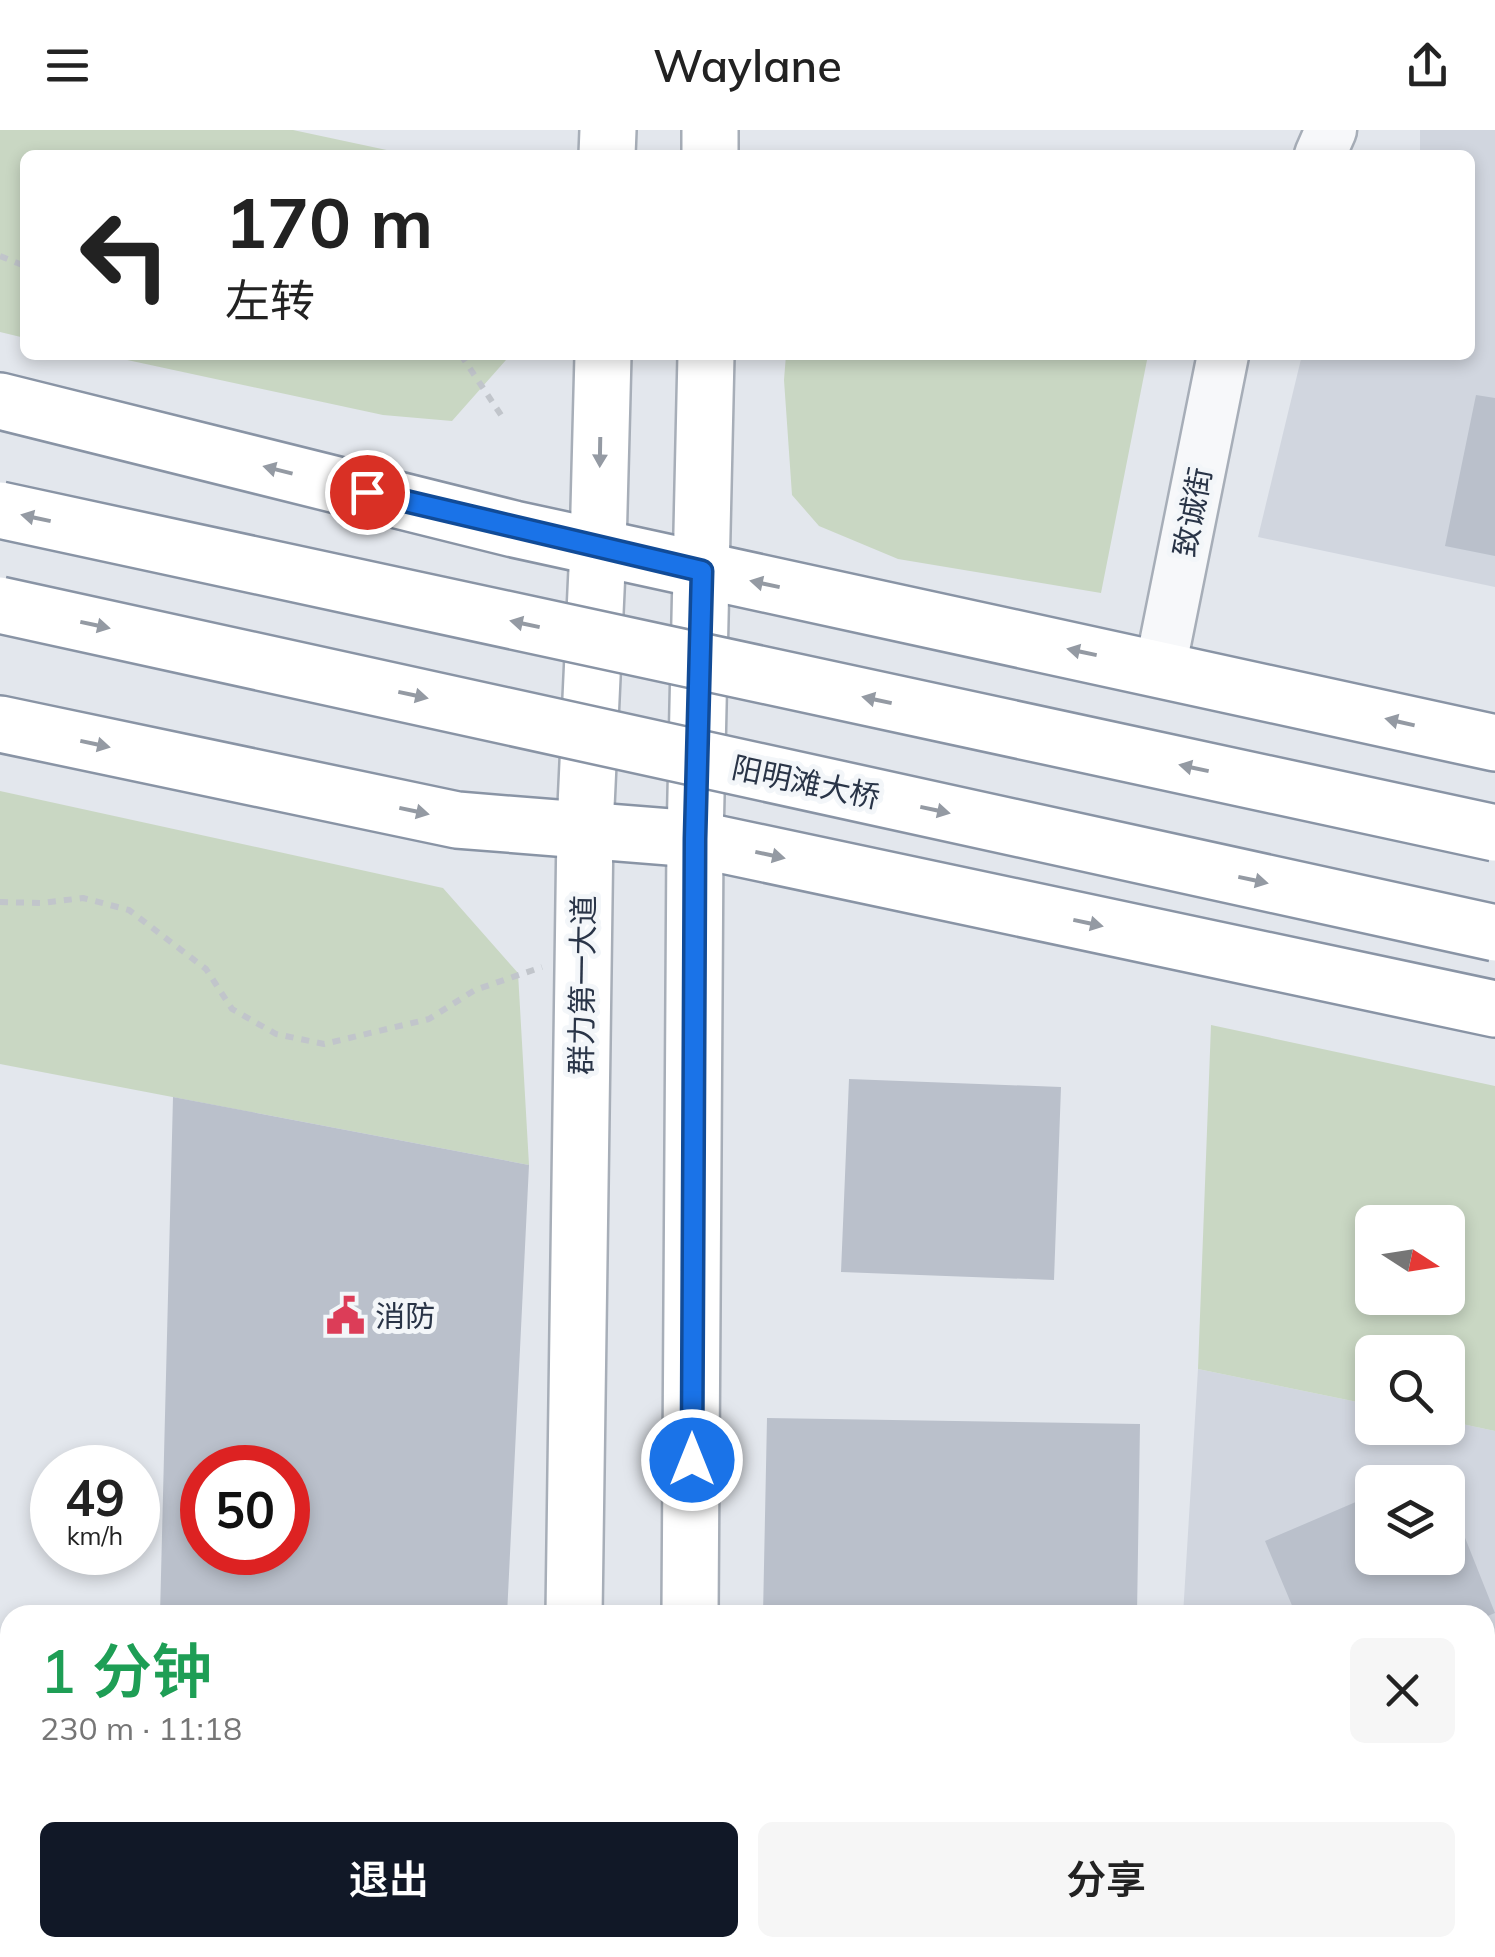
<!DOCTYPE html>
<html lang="zh">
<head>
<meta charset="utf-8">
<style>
	body { margin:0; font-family:Mulish,"Noto Sans SC",sans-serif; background:#f6f6f6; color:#222; height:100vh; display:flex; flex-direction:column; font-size:38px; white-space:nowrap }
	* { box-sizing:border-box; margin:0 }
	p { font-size:32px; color:#767676 }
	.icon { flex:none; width:55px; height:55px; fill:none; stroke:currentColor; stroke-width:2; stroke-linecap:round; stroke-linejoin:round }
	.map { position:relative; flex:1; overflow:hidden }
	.details { position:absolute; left:0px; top:1475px; width:1495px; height:352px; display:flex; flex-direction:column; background:#fff; border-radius:30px 30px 0 0; box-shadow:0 5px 15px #0003 }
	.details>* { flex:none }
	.hud { position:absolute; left:20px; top:20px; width:1455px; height:210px; border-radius:15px; box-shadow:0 5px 15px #0003; background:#fff; color:#222; overflow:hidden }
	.needle { width:65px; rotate:102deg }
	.fabs { position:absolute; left:1355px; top:1075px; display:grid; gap:20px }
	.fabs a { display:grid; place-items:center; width:110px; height:110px; border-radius:15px; background:#fff; box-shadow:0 5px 15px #0003; font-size:50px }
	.speed { position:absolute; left:30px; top:1315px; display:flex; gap:20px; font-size:50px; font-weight:700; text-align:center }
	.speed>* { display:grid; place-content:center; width:130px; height:130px; border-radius:50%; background:#fff; box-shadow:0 5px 15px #0003; line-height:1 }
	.speed small { font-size:25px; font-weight:400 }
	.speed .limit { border:15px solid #d22; background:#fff; color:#111 }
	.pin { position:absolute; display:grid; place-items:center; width:85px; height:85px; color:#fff; margin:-42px; border:5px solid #fff; border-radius:50%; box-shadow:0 2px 10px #0007 }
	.me { position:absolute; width:110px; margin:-55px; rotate:0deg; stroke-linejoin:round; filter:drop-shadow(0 0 8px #0008) }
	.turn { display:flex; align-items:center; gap:35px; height:210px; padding:0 40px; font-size:45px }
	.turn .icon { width:130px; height:130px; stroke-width:2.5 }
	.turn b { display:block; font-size:70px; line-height:85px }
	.round { display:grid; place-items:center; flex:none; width:105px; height:105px; border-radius:15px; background:#f6f6f6 }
	.head { display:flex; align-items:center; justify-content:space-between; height:170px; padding:0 40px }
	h1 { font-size:60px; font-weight:600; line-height:75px; color:#1e9e55 }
	.button { display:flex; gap:20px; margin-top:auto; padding:20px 40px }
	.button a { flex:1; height:115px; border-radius:15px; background:#111827; color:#fff; font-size:40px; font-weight:600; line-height:115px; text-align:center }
	.button a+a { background:#f6f6f6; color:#222 }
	header { display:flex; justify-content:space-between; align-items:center; height:130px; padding:0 40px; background:#fff; font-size:45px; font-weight:600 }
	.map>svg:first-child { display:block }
	.built { fill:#d1d6df; fill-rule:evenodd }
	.green { fill:#c9d7c3; fill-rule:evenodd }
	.building { fill:#bac0cb; fill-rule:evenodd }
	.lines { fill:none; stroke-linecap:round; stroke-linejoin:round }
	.tertiary-casing { stroke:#a7aeb8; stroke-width:55 }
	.secondary-casing { stroke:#a7aeb8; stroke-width:60 }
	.trunk-casing { stroke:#8994a5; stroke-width:60 }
	.path { stroke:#c1c5cb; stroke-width:6; stroke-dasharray:8 8; stroke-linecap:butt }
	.tertiary { stroke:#f7f8fa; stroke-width:50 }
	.secondary { stroke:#fff; stroke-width:55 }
	.trunk { stroke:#fff; stroke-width:55 }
	.trunk-bridge-casing { stroke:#8994a5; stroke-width:60; stroke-linecap:butt }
	.trunk-bridge { stroke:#fff; stroke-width:55 }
	.oneway { fill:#949aa3 }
	.route-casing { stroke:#114b97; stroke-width:25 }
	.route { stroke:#1a73e8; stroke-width:18 }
	.labels { text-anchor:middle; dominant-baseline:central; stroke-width:10; stroke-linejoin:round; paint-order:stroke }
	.street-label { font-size:30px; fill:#293447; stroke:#f3f6f9 }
	.poi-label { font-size:30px; fill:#293447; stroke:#f3f6f9; text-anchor:start }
</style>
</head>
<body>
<header><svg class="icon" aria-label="menu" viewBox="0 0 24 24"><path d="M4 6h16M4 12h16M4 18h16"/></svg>Waylane<svg class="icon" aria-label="share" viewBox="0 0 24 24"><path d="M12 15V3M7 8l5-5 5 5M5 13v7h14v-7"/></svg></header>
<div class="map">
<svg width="1495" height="1827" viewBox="0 0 1495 1827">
	<rect width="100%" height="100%" fill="#e3e7ed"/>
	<!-- built -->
	<path class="built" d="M1420 0H1495V457L1258 407 1302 225H1470V25H1420Z
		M1198 1239 1372 1275V1298H1448V1291L1495 1301V1827H1163L1164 1818H1485V1485H1183ZM1372 1352H1448V1428H1372Z"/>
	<!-- green -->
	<path class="green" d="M0 0H293L410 25H25V208L0 202Z
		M104 225H506V230L452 291 383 285Z
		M786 225H1148L1101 463 898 429 819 396 792 365 784 250Z
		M0 661 443 758 518 843 529 1035 0 934Z
		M1211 895 1495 956V1301L1448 1291V1222H1372V1275L1198 1239ZM1448 1092V1168H1372V1092Z"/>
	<!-- building -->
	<path class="building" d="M1476 265 1495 268V426L1445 416Z
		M849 949 1061 957 1054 1150 841 1142Z
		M173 967 529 1035 507 1485H160ZM202 1338H288V1422H202Z
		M767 1288 1140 1294 1137 1485H763Z
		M1436 1337 1442 1352H1401Z
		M1372 1365V1428H1448V1365L1495 1483 1485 1487 1296 1485 1265 1411Z
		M785 1818H1131V1827H794Z
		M1305 1818H1381L1360 1827H1309Z"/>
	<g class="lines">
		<defs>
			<path id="tertiary" d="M1320 25 1331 0
				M1160 539 1223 225"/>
			<path id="secondary" d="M607 25 608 0
				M710 25V0
				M574 1485 585 698 598 418 603 225
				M690 1485 695 709 706 225
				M700 1818 706 1827
				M521 1827 528 1818
				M570 1827V1818"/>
			<path id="trunk" d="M0 271 514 399 1495 613
				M0 594 457 690 695 709 1495 879"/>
		</defs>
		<!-- tertiary casing -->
		<use href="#tertiary" class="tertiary-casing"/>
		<!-- secondary casing -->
		<use href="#secondary" class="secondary-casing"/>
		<!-- trunk casing -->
		<use href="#trunk" class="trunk-casing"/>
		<!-- path -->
		<path class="path" d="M0 126 25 136
			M461 225 503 288
			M0 772 42 773 83 768 129 780 206 839 232 879 276 904 324 914 429 889 475 860 542 837"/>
		<!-- tertiary -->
		<use href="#tertiary" class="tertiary"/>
		<!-- secondary -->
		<use href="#secondary" class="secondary"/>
		<!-- trunk -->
		<use href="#trunk" class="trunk"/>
		<defs>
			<path id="trunk-bridge" d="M0 380 1495 703
				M0 475 1495 803"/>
		</defs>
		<!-- trunk-bridge casing -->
		<use href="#trunk-bridge" class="trunk-bridge-casing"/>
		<!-- trunk-bridge -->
		<use href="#trunk-bridge" class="trunk-bridge"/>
	</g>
	<!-- one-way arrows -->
	<defs><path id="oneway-solid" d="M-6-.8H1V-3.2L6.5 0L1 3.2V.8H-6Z" transform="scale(2.5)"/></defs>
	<g class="oneway">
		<use href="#oneway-solid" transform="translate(600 322) rotate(91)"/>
		<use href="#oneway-solid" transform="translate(278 340) rotate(-166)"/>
		<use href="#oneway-solid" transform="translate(36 388) rotate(-168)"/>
		<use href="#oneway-solid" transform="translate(765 454) rotate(-168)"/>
		<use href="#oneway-solid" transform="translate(525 494) rotate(-168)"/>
		<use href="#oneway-solid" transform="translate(95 495) rotate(12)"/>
		<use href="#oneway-solid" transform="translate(1082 522) rotate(-168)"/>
		<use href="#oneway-solid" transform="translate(413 565) rotate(12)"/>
		<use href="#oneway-solid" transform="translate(877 570) rotate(-168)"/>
		<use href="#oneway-solid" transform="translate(1400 592) rotate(-167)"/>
		<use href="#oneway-solid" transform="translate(95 614) rotate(12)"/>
		<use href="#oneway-solid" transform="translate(1194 638) rotate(-168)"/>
		<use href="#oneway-solid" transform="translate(935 680) rotate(12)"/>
		<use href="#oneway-solid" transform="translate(414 681) rotate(12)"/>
		<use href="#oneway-solid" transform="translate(770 725) rotate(12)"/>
		<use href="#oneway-solid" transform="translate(1253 750) rotate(12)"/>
		<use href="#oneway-solid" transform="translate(1088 793) rotate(12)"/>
	</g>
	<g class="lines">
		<defs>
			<path id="route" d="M367 362 702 441 695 709 692 1330"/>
		</defs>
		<!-- route casing -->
		<use href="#route" class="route-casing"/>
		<!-- route -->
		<use href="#route" class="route"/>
	</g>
	<!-- icons -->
	<defs>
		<symbol id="civic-bare" viewBox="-9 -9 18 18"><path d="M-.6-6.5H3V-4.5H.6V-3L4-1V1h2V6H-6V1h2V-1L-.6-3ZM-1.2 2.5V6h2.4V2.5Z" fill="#dc3d58" stroke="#f3f6f9" stroke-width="2.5" paint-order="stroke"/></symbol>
	</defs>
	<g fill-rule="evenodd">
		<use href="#civic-bare" x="318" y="1158" width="55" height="55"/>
	</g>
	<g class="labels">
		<!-- street labels -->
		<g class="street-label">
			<text transform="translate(1192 382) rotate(-79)">致诚街</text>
			<text transform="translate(806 652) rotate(12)">阳明滩大桥</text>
			<text transform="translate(582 855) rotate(-89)">群力第一大道</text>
		</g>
		<!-- poi labels -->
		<g class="poi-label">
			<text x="375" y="1186">消防</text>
		</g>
	</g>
</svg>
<div class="fabs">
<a><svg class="needle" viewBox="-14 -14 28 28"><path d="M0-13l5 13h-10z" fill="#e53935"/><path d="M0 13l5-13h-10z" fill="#767676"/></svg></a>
<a><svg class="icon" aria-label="search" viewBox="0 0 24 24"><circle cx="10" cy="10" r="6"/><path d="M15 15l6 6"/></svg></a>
<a><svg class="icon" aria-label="layers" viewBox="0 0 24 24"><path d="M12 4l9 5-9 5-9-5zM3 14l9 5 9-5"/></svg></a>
</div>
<div class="speed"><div>49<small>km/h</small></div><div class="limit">50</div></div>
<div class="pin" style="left:367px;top:362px;background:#d93025"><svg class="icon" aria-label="arrive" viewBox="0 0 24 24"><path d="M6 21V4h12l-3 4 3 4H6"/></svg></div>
<svg class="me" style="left:692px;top:1330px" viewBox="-20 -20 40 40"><circle r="17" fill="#1a73e8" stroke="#fff" stroke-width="3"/><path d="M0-11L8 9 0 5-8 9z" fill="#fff"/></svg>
<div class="hud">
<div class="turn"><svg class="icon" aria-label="left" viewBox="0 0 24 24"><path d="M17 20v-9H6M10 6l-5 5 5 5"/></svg><div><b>170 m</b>左转</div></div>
</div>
<section class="details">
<div class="head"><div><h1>1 分钟</h1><p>230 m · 11:18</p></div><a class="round"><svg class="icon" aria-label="close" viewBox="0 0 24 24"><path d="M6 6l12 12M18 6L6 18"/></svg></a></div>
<div class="button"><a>退出</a><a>分享</a></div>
</section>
</div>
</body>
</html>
